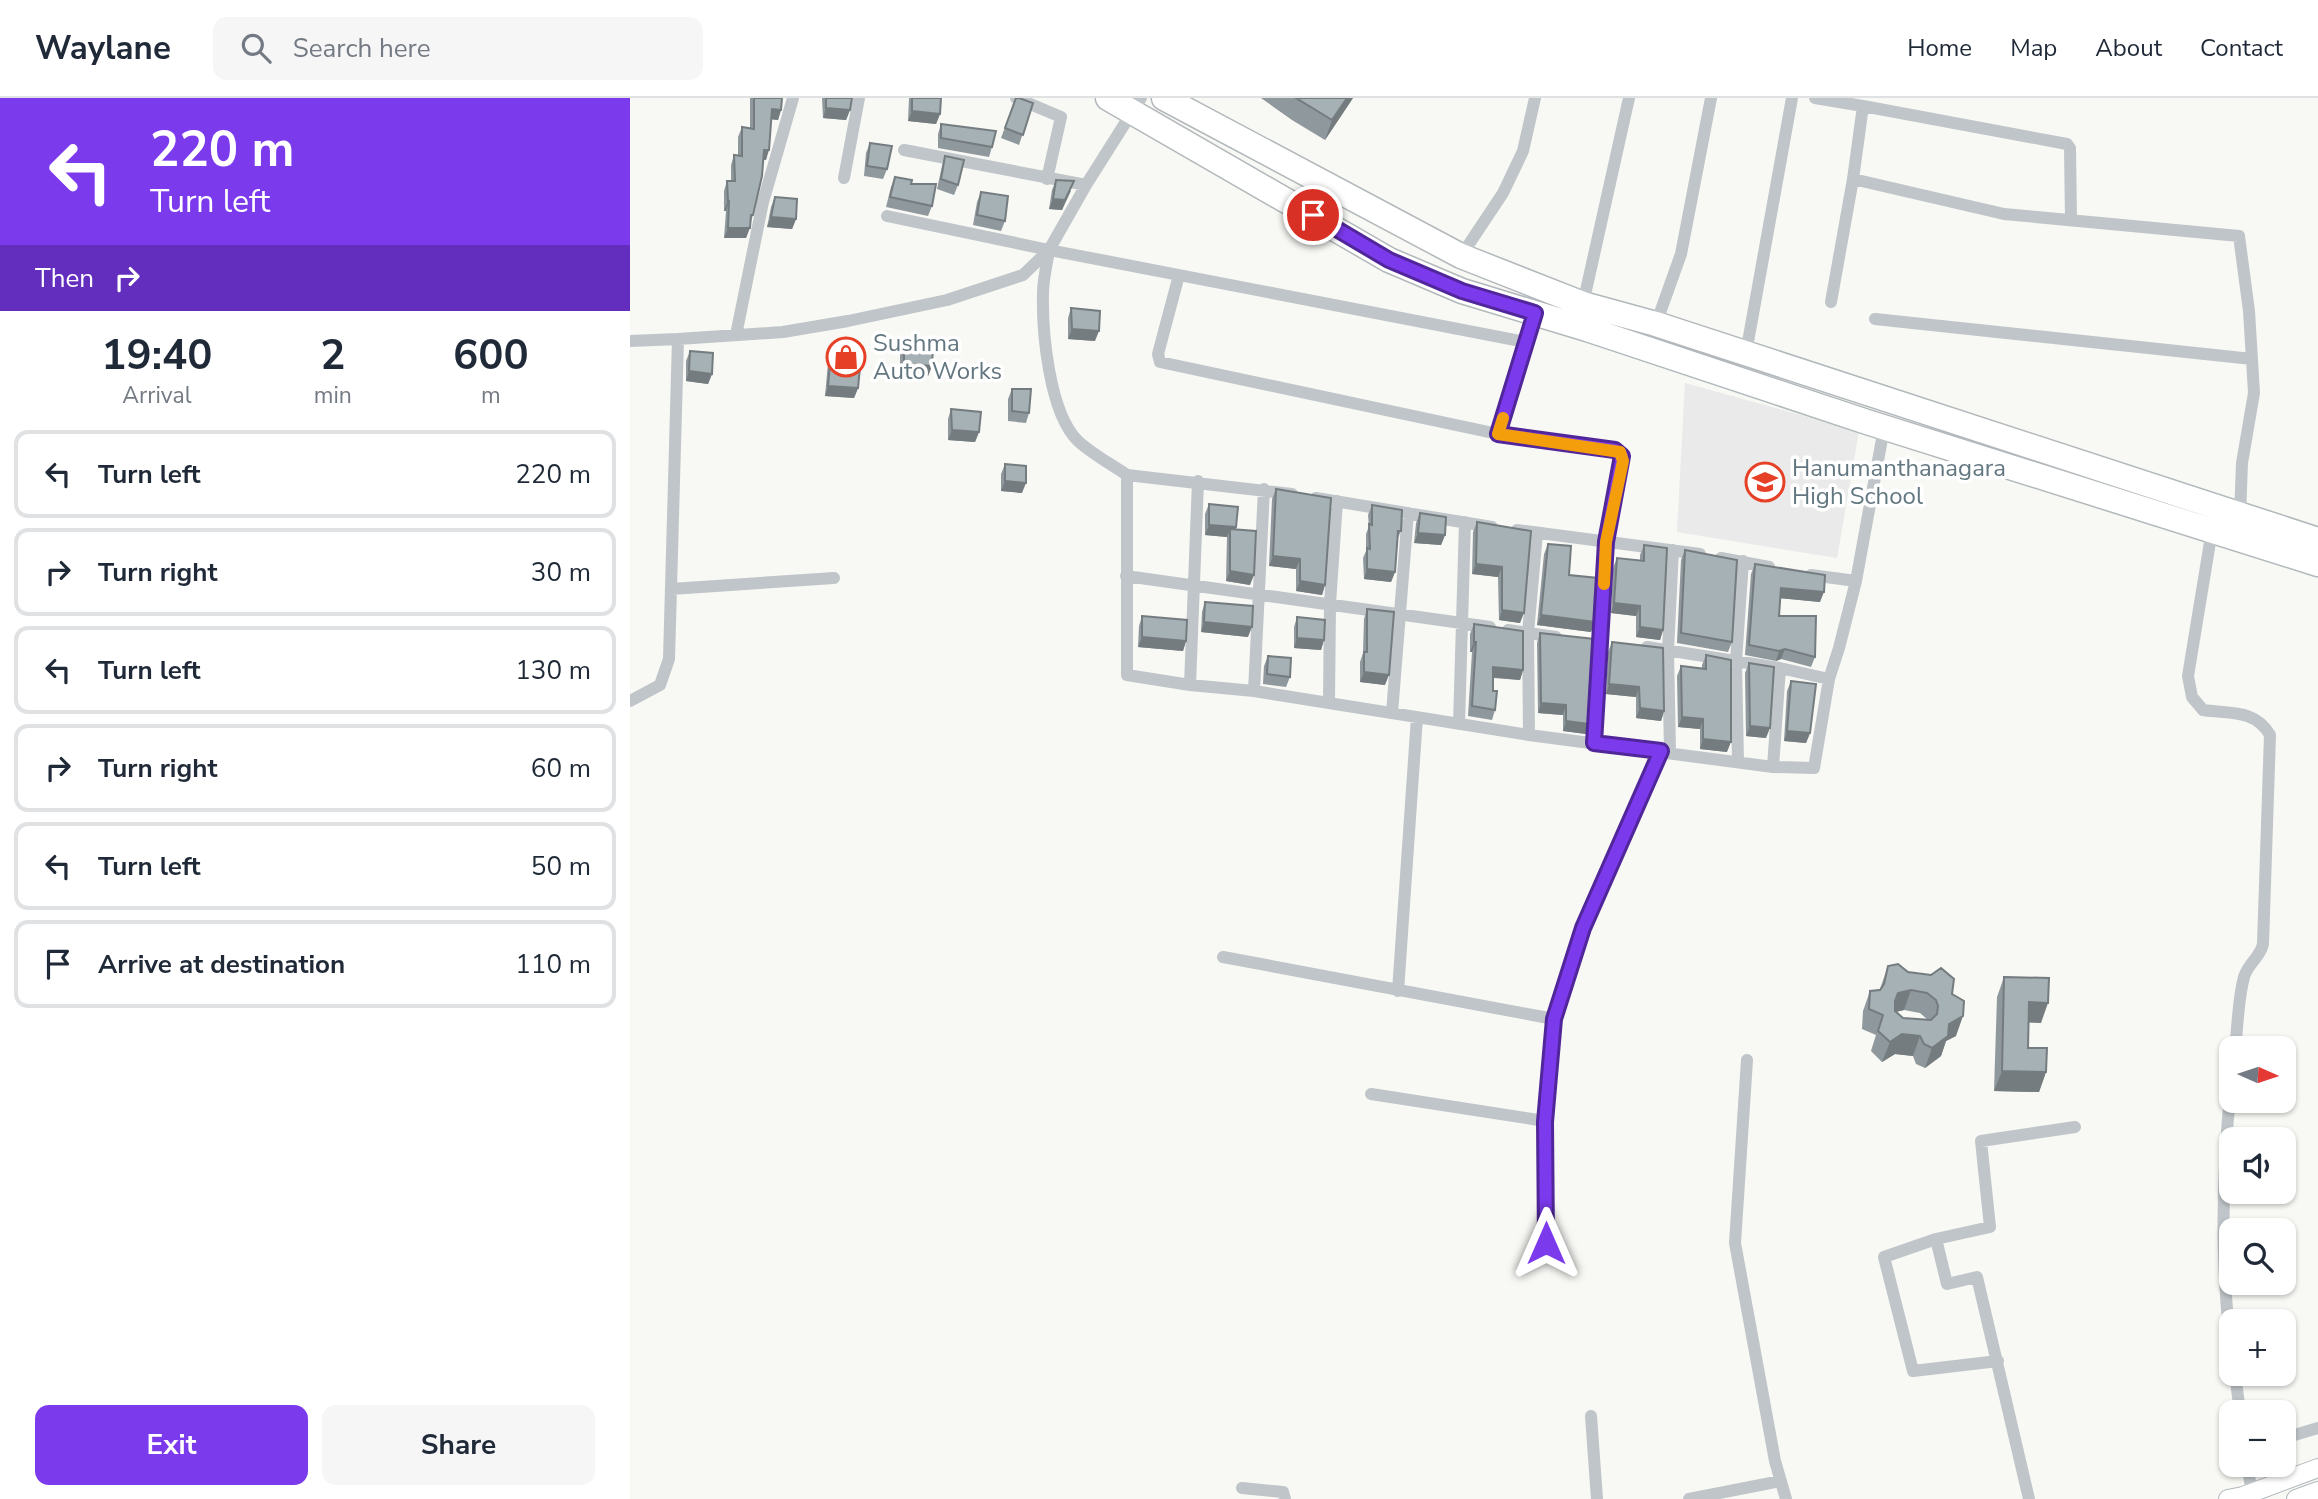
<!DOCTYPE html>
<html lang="en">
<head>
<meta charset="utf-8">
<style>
	body { margin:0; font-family:"Nunito Sans",sans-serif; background:#f6f6f7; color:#1f2937; height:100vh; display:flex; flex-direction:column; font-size:26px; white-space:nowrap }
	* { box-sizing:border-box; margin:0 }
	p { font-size:23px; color:#747a83 }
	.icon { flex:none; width:38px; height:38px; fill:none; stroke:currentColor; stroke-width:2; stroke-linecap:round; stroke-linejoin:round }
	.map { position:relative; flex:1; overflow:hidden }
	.sheet { display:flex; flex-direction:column; background:#fff; width:630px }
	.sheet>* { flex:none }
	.hud { background:#7c3aed; color:#fff; overflow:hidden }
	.needle { width:46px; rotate:93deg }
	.buttons { position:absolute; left:1589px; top:938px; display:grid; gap:14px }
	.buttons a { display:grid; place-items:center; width:77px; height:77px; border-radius:14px; background:#fff; box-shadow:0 2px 5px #0004; font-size:35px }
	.pin { position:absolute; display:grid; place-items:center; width:60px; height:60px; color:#fff; margin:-30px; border:4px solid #fff; border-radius:50%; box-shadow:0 2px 7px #0007 }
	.me { position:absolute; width:77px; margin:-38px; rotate:0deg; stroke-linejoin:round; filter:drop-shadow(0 0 5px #0008) }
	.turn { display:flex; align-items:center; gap:24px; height:147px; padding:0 35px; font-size:32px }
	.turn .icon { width:91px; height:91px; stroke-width:2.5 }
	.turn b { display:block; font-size:49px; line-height:60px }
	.then { display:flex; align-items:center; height:66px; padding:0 35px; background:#0003; gap:14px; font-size:26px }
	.eta { display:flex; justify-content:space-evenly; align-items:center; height:119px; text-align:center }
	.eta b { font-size:42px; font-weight:700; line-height:49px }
	.action { display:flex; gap:14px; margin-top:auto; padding:14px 35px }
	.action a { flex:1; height:80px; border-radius:14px; background:#7c3aed; color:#fff; font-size:28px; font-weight:700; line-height:80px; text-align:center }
	.action a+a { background:#f6f6f7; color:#1f2937 }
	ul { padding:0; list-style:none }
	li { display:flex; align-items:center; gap:21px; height:88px; margin:0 14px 10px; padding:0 21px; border:4px solid #e0e1e3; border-radius:14px }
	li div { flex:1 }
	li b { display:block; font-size:26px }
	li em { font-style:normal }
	header { display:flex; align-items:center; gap:42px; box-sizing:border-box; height:98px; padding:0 35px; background:#fff; border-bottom:2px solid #e0e1e3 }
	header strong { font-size:33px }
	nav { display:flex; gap:38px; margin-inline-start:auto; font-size:24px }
	.search { width:490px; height:63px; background:#f6f6f7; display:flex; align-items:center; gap:18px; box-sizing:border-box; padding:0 24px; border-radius:14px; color:#747a83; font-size:26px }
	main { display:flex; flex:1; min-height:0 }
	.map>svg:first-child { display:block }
	.built { fill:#e9eae9 }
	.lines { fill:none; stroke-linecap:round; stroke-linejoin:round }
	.secondary-casing { stroke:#b1b9bd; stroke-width:20 }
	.highway-casing { stroke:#b2b8bb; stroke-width:27 }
	.street { stroke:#bfc5c8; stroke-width:12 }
	.secondary { stroke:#fff; stroke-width:18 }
	.highway { stroke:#fff; stroke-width:24 }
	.wall { fill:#8f989c; fill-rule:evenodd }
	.shaded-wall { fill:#747c7f }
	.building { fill:#a6b1b5; stroke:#747c7f; stroke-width:2; fill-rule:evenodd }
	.route-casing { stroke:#51269a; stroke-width:18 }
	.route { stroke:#7c3aed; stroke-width:12 }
	.slow { stroke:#f59e0b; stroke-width:12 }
	.labels { text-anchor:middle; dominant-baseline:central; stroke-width:7; stroke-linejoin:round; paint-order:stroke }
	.poi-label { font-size:24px; fill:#637781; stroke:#fff; text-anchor:start }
</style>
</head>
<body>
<header>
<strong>Waylane</strong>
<div class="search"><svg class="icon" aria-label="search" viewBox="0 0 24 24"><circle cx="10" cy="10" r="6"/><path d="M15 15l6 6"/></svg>Search here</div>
<nav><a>Home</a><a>Map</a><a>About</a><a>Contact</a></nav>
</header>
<main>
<section class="sheet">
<div class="hud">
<div class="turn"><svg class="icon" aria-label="left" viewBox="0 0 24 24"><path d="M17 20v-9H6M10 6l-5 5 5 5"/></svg><div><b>220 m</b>Turn left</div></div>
<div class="then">Then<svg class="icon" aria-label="right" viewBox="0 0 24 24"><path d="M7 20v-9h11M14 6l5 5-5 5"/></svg></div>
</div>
<div class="eta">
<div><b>19:40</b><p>Arrival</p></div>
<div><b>2</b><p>min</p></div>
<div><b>600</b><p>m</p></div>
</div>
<ul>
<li><svg class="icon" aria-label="left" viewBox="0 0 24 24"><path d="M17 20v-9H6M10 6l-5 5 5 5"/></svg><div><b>Turn left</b></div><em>220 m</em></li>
<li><svg class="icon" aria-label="right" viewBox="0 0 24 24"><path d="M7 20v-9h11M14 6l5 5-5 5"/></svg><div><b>Turn right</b></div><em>30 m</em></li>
<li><svg class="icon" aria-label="left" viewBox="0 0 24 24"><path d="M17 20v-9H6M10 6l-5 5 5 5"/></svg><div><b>Turn left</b></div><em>130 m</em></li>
<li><svg class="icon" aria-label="right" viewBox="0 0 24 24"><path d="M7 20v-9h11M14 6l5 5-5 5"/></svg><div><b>Turn right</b></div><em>60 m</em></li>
<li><svg class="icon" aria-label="left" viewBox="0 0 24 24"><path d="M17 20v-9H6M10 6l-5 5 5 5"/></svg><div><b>Turn left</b></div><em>50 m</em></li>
<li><svg class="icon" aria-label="arrive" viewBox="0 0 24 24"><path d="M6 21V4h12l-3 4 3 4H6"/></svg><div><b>Arrive at destination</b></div><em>110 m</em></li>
</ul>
<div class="action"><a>Exit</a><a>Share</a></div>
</section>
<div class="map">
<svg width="1688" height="1401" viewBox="0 0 1688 1401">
	<rect width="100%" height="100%" fill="#f8f8f5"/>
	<!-- built -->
	<path class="built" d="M1055 285 1229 333 1207 460 1047 434Z"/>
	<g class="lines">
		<defs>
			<path id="secondary" d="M1598 1401 1613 1398 1688 1370
				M1666 1401 1688 1393"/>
			<path id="highway" d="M478 0 759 162 832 193 957 231 1237 324 1688 466
				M534 0 831 158 953 206 1026 226 1688 442"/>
		</defs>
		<!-- secondary casing -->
		<use href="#secondary" class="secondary-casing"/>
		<!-- highway casing -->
		<use href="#highway" class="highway-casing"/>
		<!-- street -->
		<path class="street" d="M386 0 431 19 417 81
			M1185 0 1233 8 1223 81 1201 204
			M1233 8 1437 46 1440 50 1441 122
			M274 52 456 87
			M214 80 229 0
			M1223 81 1374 116 1609 138 1619 213 1624 295 1612 365 1610 417
			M257 118 419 152 896 244
			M419 152C417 166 413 181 413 195 412 233 419 315 448 343 462 356 481 366 497 377
			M831 158 873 95 893 53 905 0
			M549 177 528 256 530 264 868 336 990 354 993 363 976 445 964 645
			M953 206 999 0
			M1245 221 1622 261
			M1026 226 1051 156 1081 0
			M106 237 133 104 163 0
			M48 241 153 234 218 223 317 202 393 177 419 152 456 87 511 0
			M0 243 48 241 39 561 30 587 0 603
			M1116 255 1162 0
			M868 336 905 215
			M662 396 497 377V577L560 587 624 593 899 637 1143 669 1184 670 1199 581 1209 550 1226 483 1254 330
			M686 400 862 429
			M887 432 1070 456
			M1582 432 1558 578 1562 599 1573 612C1600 616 1625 611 1640 637L1633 846C1630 860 1618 865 1614 879 1608 901 1608 927 1605 950
			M1091 460 1139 469
			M1181 477 1226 483
			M496 478 860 529
			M41 491 204 480
			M878 532 926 539
			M1017 549 1150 570 1199 581
			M560 587 568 383
			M624 593 634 391
			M699 604 700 506 707 403
			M762 615 778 415
			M829 626 835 424
			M899 637 898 535 907 435
			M1040 654 1038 552 1043 452
			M1108 664 1106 563 1113 463
			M1143 669 1150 570
			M593 859 924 921
			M768 893 787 619
			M1117 962 1105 1145 1145 1363 1156 1401
			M1601 988C1592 1074 1590 1163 1601 1249
			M741 996 915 1023
			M1306 1141 1254 1159 1283 1273 1368 1263
			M916 1145 915 1023 924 921 953 830 1031 653
			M1605 1276 1610 1314
			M961 1318 967 1401
			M1654 1340 1688 1330
			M1617 1367 1622 1394
			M612 1390 653 1394 655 1401
			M1059 1401 1151 1383
			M1399 1401 1347 1179 1317 1186 1306 1141 1360 1129 1351 1043 1445 1029"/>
		<!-- secondary -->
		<use href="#secondary" class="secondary"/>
		<!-- highway -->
		<use href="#highway" class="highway"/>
	</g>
	<!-- wall -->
	<path class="wall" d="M120 0H152L151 12 148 22 141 21 136 62H133L123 117 116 140H94L96 113H94V93L97 83H101V67L104 57 108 58V39L112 29 120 30Z
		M192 0H222L220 12 216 22 193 20Z
		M279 0H311L310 16 306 26 278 23Z
		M386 0 403 5 389 47 371 40Z
		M631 0H723L695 42 662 22Z
		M311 26 362 49 359 59 308 50V36Z
		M240 45 257 71 253 81 234 78 236 55Z
		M315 58 328 87 324 97 307 91 312 68Z
		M265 79 281 86 302 108 298 118 256 109 261 89Z
		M426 82 441 93 432 112 419 111 422 92Z
		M351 94 375 123 371 133 343 127 347 104Z
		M145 99 166 121 162 131 137 129 141 109Z
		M441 210 465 243 438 241V220Z
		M274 245 302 268 298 278 270 276V255Z
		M60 253 82 276 78 286 56 283V263Z
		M201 255 228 290 224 300 195 298 198 265Z
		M382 291 399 315 396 325 378 323V301Z
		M321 311 349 334 345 344 318 342V321Z
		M375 366 392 395 371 393V376Z
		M646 391 695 487 692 497 666 493V471L639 468 642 401Z
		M579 406 606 429V431L620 487 596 483 597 439 575 437V416Z
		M742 407 771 433 767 442 765 474 761 484 734 481 733 460 736 453V436L739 428 738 417Z
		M790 415 815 437 811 447 784 445 786 425Z
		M847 424 901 433 890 525 869 522 868 479 842 476 843 434Z
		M918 446 961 534 907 527 914 456Z
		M1014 447 1033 532 1030 542 1006 539V518L981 515 983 470 987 460 1010 462V457Z
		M1055 452 1102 544 1098 554 1047 545 1051 462Z
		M1125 466 1190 504 1150 500 1149 518 1185 559 1181 569 1151 561 1146 563 1115 557 1121 476Z
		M575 504 618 539 571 534 572 514Z
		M737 511 755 587 730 584V564L733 555 734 521Z
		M512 518 556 543 553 553 508 549 509 528Z
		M667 519 694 542 691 552 664 550V529Z
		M844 526 893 572 890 582 863 580V593L865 612 862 622 838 618 842 554H840V536Z
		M910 535 956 636 933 633V617L908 615 907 545Z
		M982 544 1034 613 1031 623 1006 620V599L976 596 978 554Z
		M1076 557 1097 654 1070 651V631L1048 629 1047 578 1051 568 1072 571V567Z
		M638 558 660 579 656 589 633 586 634 568Z
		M1119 565 1136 640 1116 638 1115 575Z
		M1161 583 1180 635 1176 645 1154 643 1157 593Z
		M1258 868 1278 874 1322 896 1326 938 1316 943 1311 958 1295 970 1286 966 1283 958 1265 956 1252 964 1241 953 1246 937 1232 931 1233 913 1240 893 1250 891ZM1274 912 1290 915 1298 922 1273 920 1266 914Z
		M1374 879 1411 925 1398 924V950L1416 974 1409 994 1364 993 1367 899Z"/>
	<!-- shaded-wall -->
	<path class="shaded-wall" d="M717 0H723L695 42 702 22Z
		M196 10 220 12 216 22 193 20Z
		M142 11 151 12 148 22 138 21Z
		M282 13 310 16 306 26 278 23Z
		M134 52H139L136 62H130Z
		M444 83 432 112 419 111 423 101Z
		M98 103H99L96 113H94Z
		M141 119 166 121 162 131 137 129Z
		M98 130H120L116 140H94Z
		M442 231 469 233 465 243 438 241Z
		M274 266 302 268 298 278 270 276Z
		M59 273 82 276 78 286 56 283Z
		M198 288 228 290 224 300 195 298Z
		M322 332 349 334 345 344 318 342Z
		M375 383 396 385 392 395 371 393Z
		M579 427 606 429 603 439 600 431 597 439 575 437Z
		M788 435 815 437 811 447 784 445Z
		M643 458 670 461 666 471 639 468Z
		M846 466 872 469 868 479 842 476Z
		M737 471 765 474 761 484 734 481Z
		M600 473 624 477 620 487 596 483Z
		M670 483 695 487 692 497 666 493Z
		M1151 490 1194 494 1190 504 1148 500Z
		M984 505 1010 508 1006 518 981 515Z
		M872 512 894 515 890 525 869 522Z
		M911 517 965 524 961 534 907 527Z
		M574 524 622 529 618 539 571 534Z
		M1010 529 1033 532 1030 542 1006 539Z
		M512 539 556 543 553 553 508 549Z
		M667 540 694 542 691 552 664 550Z
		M844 544H846L842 554H840Z
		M1155 551 1151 561 1146 563 1149 553Z
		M863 569 893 572 890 582 859 579Z
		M734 574 759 577 755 587 730 584Z
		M979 586 1009 589 1006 599 976 596Z
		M911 605 936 607 933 617 908 615Z
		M1010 610 1034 613 1031 623 1006 620Z
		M1052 619 1073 621 1070 631 1048 629Z
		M936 623 959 626 956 636 933 633Z
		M1120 628 1140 630 1136 640 1116 638Z
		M1157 633 1180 635 1176 645 1154 643Z
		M1073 641 1101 644 1097 654 1070 651Z
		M1281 892 1274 912 1261 915 1257 923 1268 895Z
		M1399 904 1418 905 1411 925 1392 924Z
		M1333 918 1326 938 1316 943 1311 958 1295 970 1302 950 1319 926Z
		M1272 936 1290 938 1283 958 1265 956 1252 964 1260 944Z
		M1372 973 1416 974 1409 994 1364 993Z"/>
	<!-- building -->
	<path class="building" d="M124 0H152L151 12 142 11 139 52H134L132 78 123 117H121L120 130H98L99 103H98L97 83H105L104 57 112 58V29L124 31Z
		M196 0H222L220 12 196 10Z
		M282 0H311L310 16 282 13Z
		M386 0H389L403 5 393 37 375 30Z
		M666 0H717L702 22Z
		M311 26 366 33 362 49 311 40Z
		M240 45 262 48 257 71 237 68Z
		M315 58 334 62 328 87 311 81Z
		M265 79 282 82 281 86H306L302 108 260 99Z
		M426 82 444 83 435 102 423 101Z
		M351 94 378 98 375 123 347 117Z
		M145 99 167 101 166 121 141 119Z
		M441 210 470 213 469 233 442 231Z
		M274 245 303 248 302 268 274 266Z
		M60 253 83 255 82 276 59 273Z
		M201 255 231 259 228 290 198 288Z
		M382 291H401L399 315 382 313Z
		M321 311 351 314 349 334 322 332Z
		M375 366 396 368V385L375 383Z
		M646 391 701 400 695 487 670 483V461L643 458Z
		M579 406 608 409 606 429 579 427Z
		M742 407 772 412 771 433H768L765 474 737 471V450L740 451 739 426 742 427Z
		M790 415 816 419 815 437 788 435Z
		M847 424 901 433 894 515 872 512V469L846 466Z
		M600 431 626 433 624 477 600 473Z
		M918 446 941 448 939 477 968 480 965 524 911 517Z
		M1014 447 1037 450 1033 532 1010 529V508L984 505 987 460 1014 463Z
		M1055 452 1107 462 1102 544 1051 535Z
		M1125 466 1195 477 1194 494 1151 490 1149 518H1186L1185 559 1155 551 1149 553 1119 547Z
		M575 504 623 508 622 529 574 524Z
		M737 511 764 514 759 577 734 574V554H737Z
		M512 518 557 522 556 543 512 539Z
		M667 519 695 522 694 542 667 540Z
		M844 526 893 533V572L863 569V593H867L865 612 842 608 846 544H844Z
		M910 535 964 541 959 626 936 623V607L911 605Z
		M982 544 1033 550 1034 613 1010 610 1009 589 979 586Z
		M1076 557 1101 562V644L1073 641V621L1052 619 1051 568 1076 571Z
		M638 558 661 560 660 579 637 576Z
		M1119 565 1144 569 1140 630 1120 628Z
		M1161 583 1186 586 1180 635 1157 633Z
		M1268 866 1278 874 1301 877 1311 870 1324 881 1322 896 1334 903 1333 918 1319 926 1318 938 1302 950 1294 946 1290 938 1272 936 1260 944 1248 933 1253 917 1239 911 1240 893 1250 892 1254 886 1258 868ZM1281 892 1297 895 1306 902 1308 908 1307 916 1301 922 1273 920 1265 913V903L1268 895Z
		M1374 879 1419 880 1418 905 1399 904 1398 950H1417L1416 974 1372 973Z"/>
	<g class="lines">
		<defs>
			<path id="route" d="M683 117 759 162 832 193 905 215 868 336 985 352 992 358 976 444 964 645 1031 653 953 830 924 921 915 1024 916 1145"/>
		</defs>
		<!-- route casing -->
		<use href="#route" class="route-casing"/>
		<!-- route -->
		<use href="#route" class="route"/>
		<!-- slow -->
		<path class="slow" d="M873 320 868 336 990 354 993 363 976 444 974 486"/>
	</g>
	<!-- icons -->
	<defs>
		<symbol id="shop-ring" viewBox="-11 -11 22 22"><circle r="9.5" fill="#fff" stroke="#e64127" stroke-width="1.5"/><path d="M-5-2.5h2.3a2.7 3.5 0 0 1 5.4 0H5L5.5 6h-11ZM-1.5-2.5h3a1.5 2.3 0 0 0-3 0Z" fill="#e64127"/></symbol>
		<symbol id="school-ring" viewBox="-11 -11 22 22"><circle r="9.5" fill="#fff" stroke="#e64127" stroke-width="1.5"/><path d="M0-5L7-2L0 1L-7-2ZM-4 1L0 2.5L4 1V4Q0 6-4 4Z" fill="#e64127"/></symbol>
	</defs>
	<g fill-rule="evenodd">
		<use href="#shop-ring" x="194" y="237" width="44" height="44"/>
		<use href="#school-ring" x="1113" y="362" width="44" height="44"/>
	</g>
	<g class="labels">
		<!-- poi labels -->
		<g class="poi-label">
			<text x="243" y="245">Sushma<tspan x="243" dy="28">Auto Works</tspan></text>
			<text x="1162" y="370">Hanumanthanagara<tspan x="1162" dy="28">High School</tspan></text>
		</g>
	</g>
</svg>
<div class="buttons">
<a><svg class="needle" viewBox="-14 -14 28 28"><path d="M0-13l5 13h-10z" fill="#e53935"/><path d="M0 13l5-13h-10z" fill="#747a83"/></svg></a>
<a><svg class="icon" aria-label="sound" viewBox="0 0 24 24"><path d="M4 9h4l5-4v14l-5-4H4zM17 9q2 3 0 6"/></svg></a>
<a><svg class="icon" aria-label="search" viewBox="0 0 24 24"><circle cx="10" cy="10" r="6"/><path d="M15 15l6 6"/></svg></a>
<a>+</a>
<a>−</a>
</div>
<div class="pin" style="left:683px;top:117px;background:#d93025"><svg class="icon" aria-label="arrive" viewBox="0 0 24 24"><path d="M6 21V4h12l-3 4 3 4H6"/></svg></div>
<svg class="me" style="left:916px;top:1145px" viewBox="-20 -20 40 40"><path d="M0-17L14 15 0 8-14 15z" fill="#7c3aed" stroke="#fff" stroke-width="4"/></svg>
</div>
</main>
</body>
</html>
